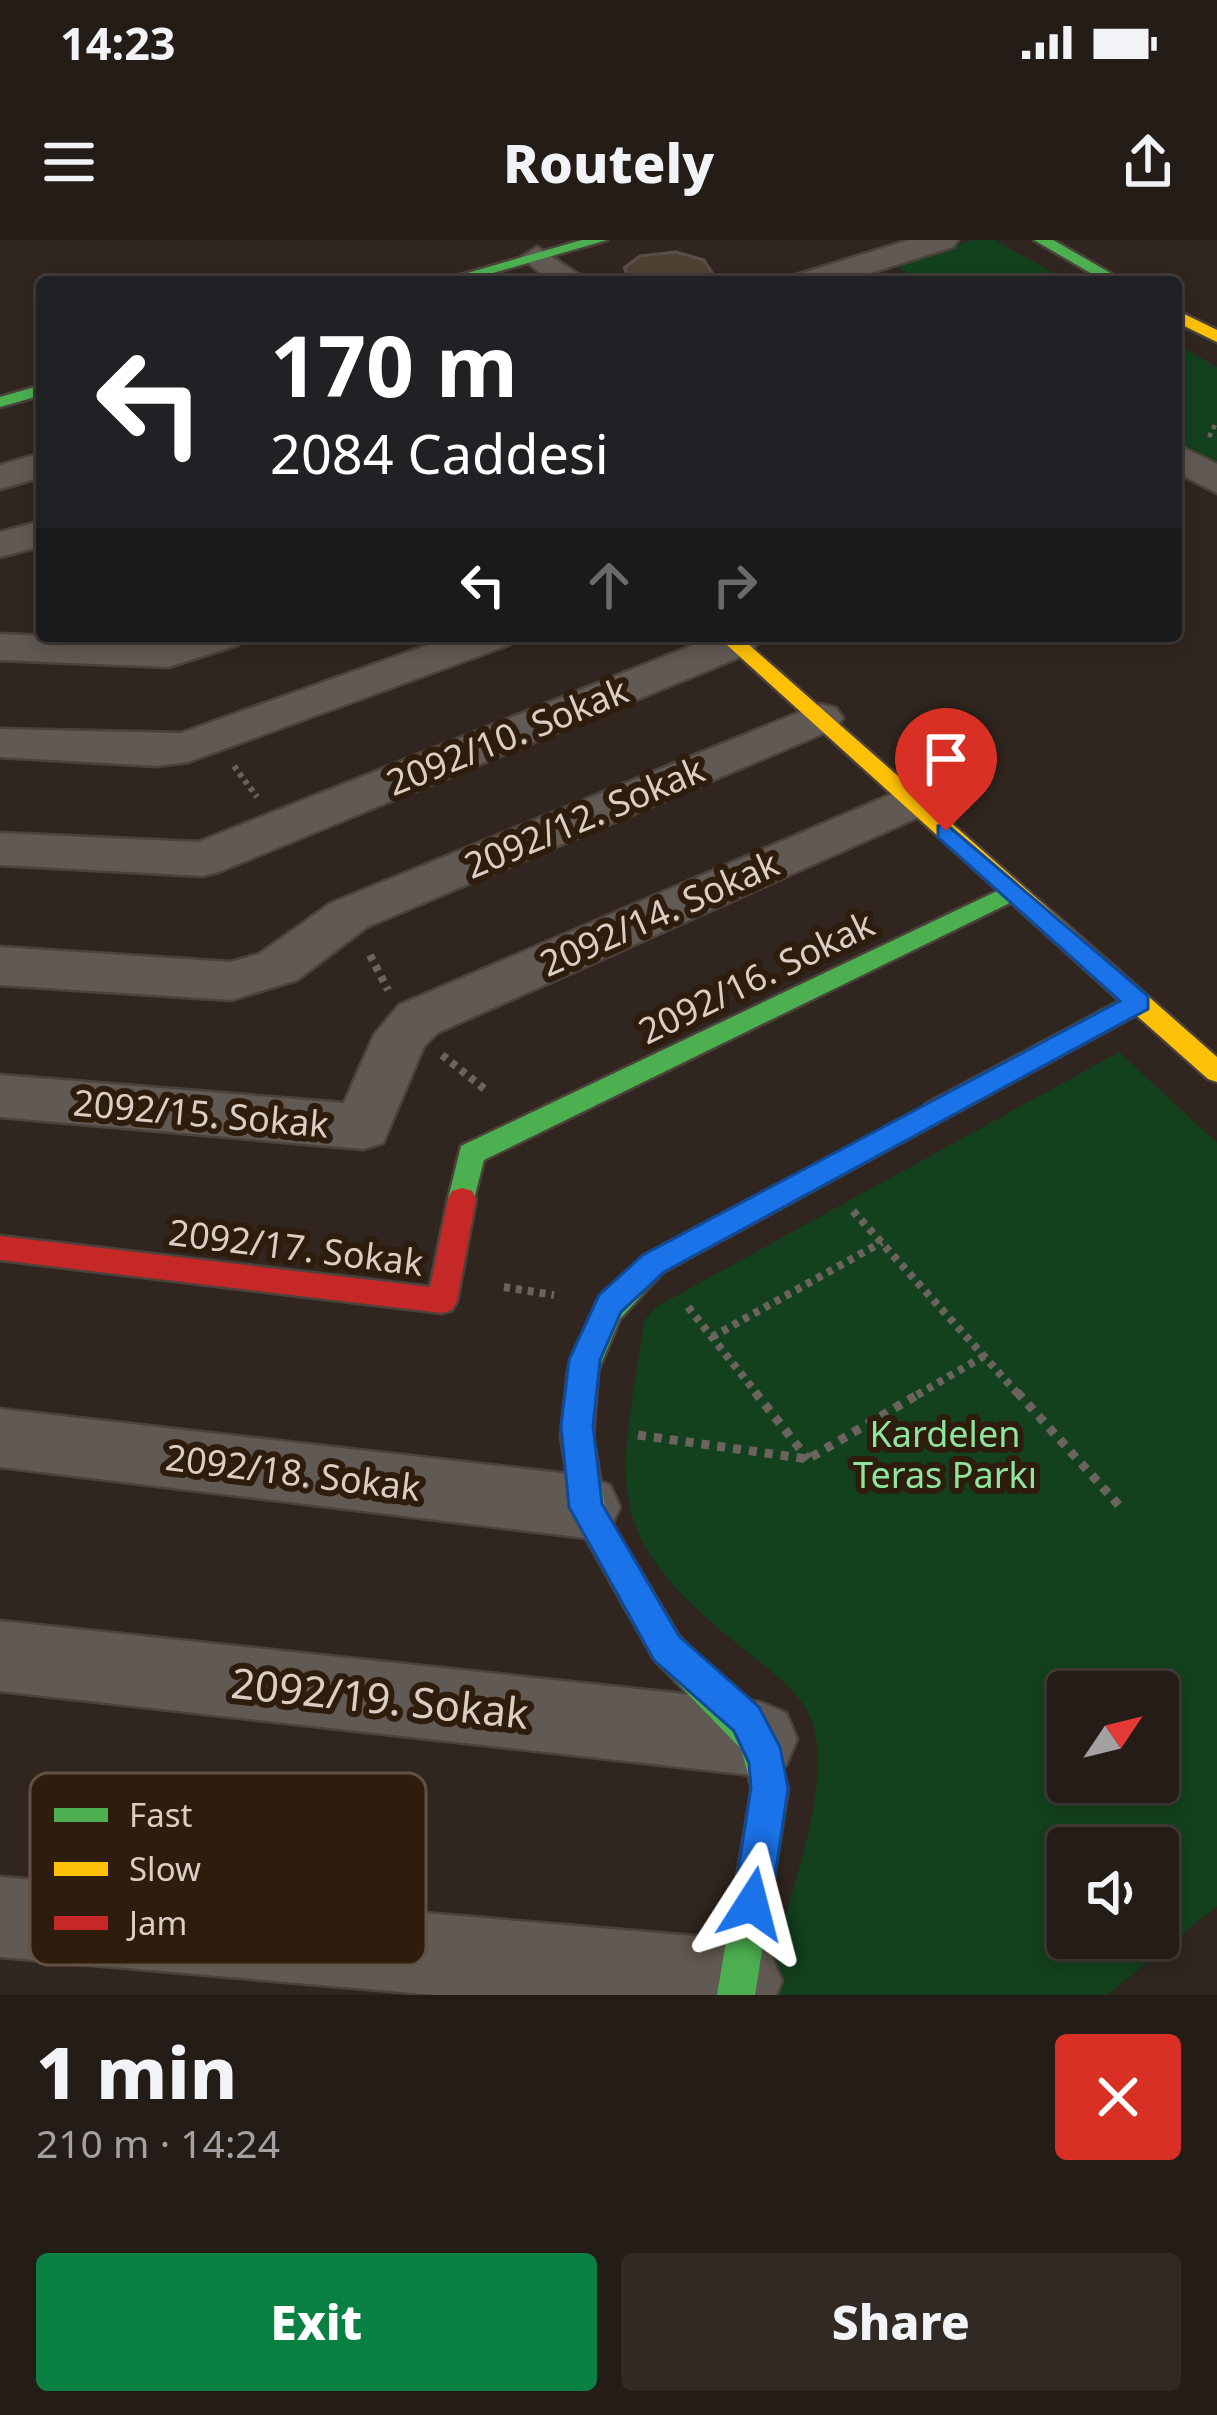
<!DOCTYPE html>
<html lang="en">
<head>
<meta charset="utf-8">
<style>
	body { margin:0; font-family:"Noto Sans",sans-serif; background:#302924; color:#f1f3f6; height:100vh; display:flex; flex-direction:column; font-size:45px; white-space:nowrap }
	* { box-sizing:border-box; margin:0 }
	p { font-size:39px; color:#a3a1a1 }
	.icon { flex:none; width:66px; height:66px; fill:none; stroke:currentColor; stroke-width:2; stroke-linecap:round; stroke-linejoin:round }
	.map { position:relative; height:1755px; overflow:hidden }
	.drawer { display:flex; flex-direction:column; background:#241c17; flex:1 }
	.drawer>* { flex:none }
	.top-card { position:absolute; left:36px; top:36px; width:1146px; height:366px; border-radius:12px; box-shadow:0 6px 18px #0003,0 0 0 3px #413a36; background:#202124; color:#fff; overflow:hidden }
	.needle { width:78px; rotate:55deg }
	.controls { position:absolute; left:1047px; top:1431px; display:grid; gap:24px }
	.controls a { display:grid; place-items:center; width:132px; height:132px; border-radius:12px; background:#241c17; box-shadow:0 6px 18px #0003,0 0 0 3px #413a36; font-size:60px }
	.pin { position:absolute; display:grid; place-items:center; width:102px; height:102px; color:#fff; margin:-123px -51px; border-radius:50% 50% 50% 0; rotate:-45deg; box-shadow:0 0 12px #0007 }
	.pin .icon { rotate:45deg }
	.me { position:absolute; width:132px; margin:-66px; rotate:9deg; stroke-linejoin:round; filter:drop-shadow(0 0 9px #0008) }
	.turn { display:flex; align-items:center; gap:42px; height:252px; padding:0 36px; font-size:54px }
	.turn .icon { width:156px; height:156px; stroke-width:2.5 }
	.turn b { display:block; font-size:84px; line-height:102px }
	.lanes { display:flex; align-items:center; height:114px; padding:0 36px; background:#0003; justify-content:center; gap:60px; direction:ltr }
	.lanes .off { opacity:.35 }
	.round { display:grid; place-items:center; flex:none; width:126px; height:126px; border-radius:12px; background:#302924 }
	.overview { display:flex; align-items:center; justify-content:space-between; height:204px; padding:0 36px }
	h1 { font-size:72px; font-weight:800; line-height:90px }
	.cta { display:flex; gap:24px; margin-top:auto; padding:24px 36px }
	.cta a { flex:1; height:138px; border-radius:12px; background:#0b8043; color:#fff; font-size:48px; font-weight:800; line-height:138px; text-align:center }
	.cta a+a { background:#302924; color:#f1f3f6 }
	.status { display:flex; justify-content:space-between; align-items:center; height:84px; padding:0 60px; background:#241c17; direction:ltr }
	.status svg { height:33px; fill:currentColor }
	header { display:flex; justify-content:space-between; align-items:center; height:156px; padding:0 36px; background:#241c17; font-size:54px; font-weight:800 }
	.map>svg:first-child { display:block }
	.green { fill:#13401d; fill-rule:evenodd }
	.building { fill:#4e4032; stroke:#584f49; stroke-width:3 }
	.lines { fill:none; stroke-linecap:round; stroke-linejoin:round }
	.street-casing { stroke:#4b423b; stroke-width:5 }
	.fast-casing { stroke:#4b423b; stroke-width:5 }
	.slow-casing { stroke:#4b423b; stroke-width:5 }
	.jam-casing { stroke:#4b423b; stroke-width:5 }
	.path-far3 { stroke:#6b635e; stroke-width:4.5; stroke-dasharray:4.5 4.5; stroke-linecap:butt }
	.path-far2 { stroke:#6b635e; stroke-width:6; stroke-dasharray:4.5 4.5; stroke-linecap:butt }
	.path-far1 { stroke:#6b635e; stroke-width:8; stroke-dasharray:6 6; stroke-linecap:butt }
	.path { stroke:#6b635e; stroke-width:9; stroke-dasharray:8 8; stroke-linecap:butt }
	.street { fill:#615953; fill-rule:evenodd }
	.fast { fill:#4caf50; fill-rule:evenodd }
	.slow { fill:#ffc107; fill-rule:evenodd }
	.jam { fill:#c62828; fill-rule:evenodd }
	.route { fill:#1a73e8; stroke:#114b97; stroke-width:3 }
	.labels { text-anchor:middle; dominant-baseline:central; stroke-width:12; stroke-linejoin:round; paint-order:stroke }
	.street-label { font-size:36px; fill:#dbcec5; stroke:#2e1c0d }
	.park-label { font-size:36px; fill:#8ee59e; stroke:#2e1c0d }
	.near-street-label { font-size:42px; fill:#dbcec5; stroke:#2e1c0d }
	.key { fill:#2e1c0d; stroke:#625144; stroke-width:3 }
	.key-label { font-size:33px; fill:#dbcec5 }
</style>
</head>
<body>
<div class="status"><b>14:23</b><svg viewBox="0 0 49 12"><path d="M0 12V9h3v3zM5 12V6h3v6zM10 12V3h3v9zM15 12V0h3v12zM26 1h20v11H26zM47 4h2v5h-2z"/></svg></div>
<header><svg class="icon" aria-label="menu" viewBox="0 0 24 24"><path d="M4 6h16M4 12h16M4 18h16"/></svg>Routely<svg class="icon" aria-label="share" viewBox="0 0 24 24"><path d="M12 15V3M7 8l5-5 5 5M5 13v7h14v-7"/></svg></header>
<div class="map">
<svg width="1217" height="1755" viewBox="0 0 1217 1755">
	<rect width="100%" height="100%" fill="#30261f"/>
	<!-- green -->
	<path class="green" d="M973 0H995L1069 42H922L894 25Z
		M1176 104 1217 127V228L1176 203Z
		M1119 812 1217 903V1666L1107 1755H760C780 1685 836 1547 812 1481 801 1450 760 1423 736 1403 595 1288 621 1245 644 1081L656 1067ZM1068 1452H1158V1542H1068ZM1068 1608H1158V1698H1068Z"/>
	<!-- building -->
	<path class="building" d="M676 12 704 20 714 36 706 42H631L624 28 640 16Z"/>
	<g class="lines">
		<defs>
			<path id="street" d="M909 0H958L953 7 842 42H791L796 35Z
				M537 7 590 42H551L521 17Z
				M1176 204 1217 224V253L1176 232Z
				M42 213V237L0 249V225Z
				M42 281V306L0 317V292Z
				M0 394 165 401 245 396 238 405 168 427 0 420Z
				M453 396H516L509 405 188 522 157 526 0 517V489L181 493Z
				M716 396H751L757 404 750 413 221 631 203 636 0 625V593L198 602Z
				M820 464 836 468 843 478 836 488 367 687 297 740 231 760 0 745V707L231 722 259 714 331 663Z
				M913 545 930 550 937 561 930 572 437 793 424 806 383 903 363 909 0 877V835L344 863 374 795 399 765Z
				M0 1169 586 1236 610 1245 620 1267 610 1289 586 1298 0 1227Z
				M0 1381 760 1462 786 1473 797 1499 786 1525 760 1536 0 1451Z
				M0 1637 741 1700 770 1712 782 1741 776 1755H436L0 1717Z"/>
			<path id="fast" d="M582 0H607L462 42H436Z
				M1034 0H1053L1126 42H1106Z
				M42 145V155L0 167V157Z
				M1014 643 1022 645 1026 651 1022 657 484 920 472 967H452L448 959 461 906Z
				M936 861 946 864 949 871 946 878 663 1032 620 1079 598 1131 593 1197 606 1273 678 1395 768 1487 788 1548 755 1755H717L752 1548 741 1509 654 1419 574 1277 561 1197 568 1131 598 1063 643 1016Z"/>
			<path id="slow" d="M1176 70 1217 90V102L1176 82Z
				M717 396H739L1217 817V842L1208 839 1136 775 946 878H926L923 871 926 864 1120 761Z"/>
			<path id="jam" d="M462 948 472 951 476 959 457 1061 452 1070 442 1073 0 1020V996L430 1047 448 959 452 951Z"/>
		</defs>
		<!-- street casing -->
		<use href="#street" class="street-casing"/>
		<!-- fast casing -->
		<use href="#fast" class="fast-casing"/>
		<!-- slow casing -->
		<use href="#slow" class="slow-casing"/>
		<!-- jam casing -->
		<use href="#jam" class="jam-casing"/>
		<!-- path-far3 -->
		<path class="path-far3" d="M1209 197 1217 181"/>
		<!-- path-far2 -->
		<path class="path-far2" d="M234 526 257 557"/>
		<!-- path-far1 -->
		<path class="path-far1" d="M370 715 388 750
			M442 815 487 851
			M853 971 1019 1155
			M504 1047 554 1055
			M688 1067 758 1155
			M712 1097 882 1002
			M917 1155 984 1116"/>
		<!-- path -->
		<path class="path" d="M755 1152 808 1219
			M1017 1152 1124 1271
			M638 1195 808 1219 922 1152"/>
		<!-- street -->
		<use href="#street" class="street"/>
		<!-- fast -->
		<use href="#fast" class="fast"/>
		<!-- slow -->
		<use href="#slow" class="slow"/>
		<!-- jam -->
		<use href="#jam" class="jam"/>
	</g>
	<!-- route -->
	<path class="route" d="M946 584 1148 756V769L664 1032 621 1072 600 1120 593 1186 602 1264 679 1396 759 1467 780 1507 788 1548 771 1664 766 1677 752 1683 739 1677 733 1664 751 1548 749 1523 734 1491 654 1420 569 1267 561 1186 569 1120 599 1055 643 1015 1120 761 938 597V586Z"/>
	<g class="labels">
		<!-- street labels -->
		<g class="street-label">
			<text transform="translate(507 496) rotate(-22)">2092/10. Sokak</text>
			<text transform="translate(584 577) rotate(-23)">2092/12. Sokak</text>
			<text transform="translate(659 673) rotate(-24)">2092/14. Sokak</text>
			<text transform="translate(756 737) rotate(-26)">2092/16. Sokak</text>
			<text transform="translate(201 873) rotate(5)">2092/15. Sokak</text>
			<text transform="translate(296 1007) rotate(7)">2092/17. Sokak</text>
			<text transform="translate(293 1232) rotate(7)">2092/18. Sokak</text>
		</g>
		<!-- park labels -->
		<g class="park-label">
			<text x="945" y="1193">Kardelen<tspan x="945" dy="41">Teras Parkı</tspan></text>
		</g>
		<!-- near-street labels -->
		<g class="near-street-label">
			<text transform="translate(380 1457) rotate(6)">2092/19. Sokak</text>
		</g>
	</g>
	<!-- legend -->
	<rect x="30" y="1533" width="396" height="192" rx="18" class="key"/>
	<rect x="54" y="1568" width="54" height="14" fill="#4caf50"/>
	<rect x="54" y="1622" width="54" height="14" fill="#ffc107"/>
	<rect x="54" y="1676" width="54" height="14" fill="#c62828"/>
	<g class="key-label">
		<text x="129" y="1587">Fast</text>
		<text x="129" y="1641">Slow</text>
		<text x="129" y="1695">Jam</text>
	</g>
</svg>
<div class="controls">
<a><svg class="needle" viewBox="-14 -14 28 28"><path d="M0-13l5 13h-10z" fill="#e53935"/><path d="M0 13l5-13h-10z" fill="#a3a1a1"/></svg></a>
<a><svg class="icon" aria-label="sound" viewBox="0 0 24 24"><path d="M4 9h4l5-4v14l-5-4H4zM17 9q2 3 0 6"/></svg></a>
</div>
<div class="pin" style="left:946px;top:591px;background:#d93025"><svg class="icon" aria-label="arrive" viewBox="0 0 24 24"><path d="M6 21V4h12l-3 4 3 4H6"/></svg></div>
<svg class="me" style="left:752px;top:1664px" viewBox="-20 -20 40 40"><path d="M0-17L14 15 0 8-14 15z" fill="#1a73e8" stroke="#fff" stroke-width="4"/></svg>
<div class="top-card">
<div class="turn"><svg class="icon" aria-label="left" viewBox="0 0 24 24"><path d="M17 20v-9H6M10 6l-5 5 5 5"/></svg><div><b>170 m</b>2084 Caddesi</div></div>
<div class="lanes"><svg class="icon" aria-label="left" viewBox="0 0 24 24"><path d="M17 20v-9H6M10 6l-5 5 5 5"/></svg><svg class="icon off" aria-label="ahead" viewBox="0 0 24 24"><path d="M12 20V5M6 11l6-6 6 6"/></svg><svg class="icon off" aria-label="right" viewBox="0 0 24 24"><path d="M7 20v-9h11M14 6l5 5-5 5"/></svg></div>
</div>
</div>
<section class="drawer">
<div class="overview"><div><h1>1 min</h1><p>210 m · 14:24</p></div><a class="round" style="background:#d93025;color:#fff"><svg class="icon" aria-label="close" viewBox="0 0 24 24"><path d="M6 6l12 12M18 6L6 18"/></svg></a></div>
<div class="cta"><a>Exit</a><a>Share</a></div>
</section>
</body>
</html>
